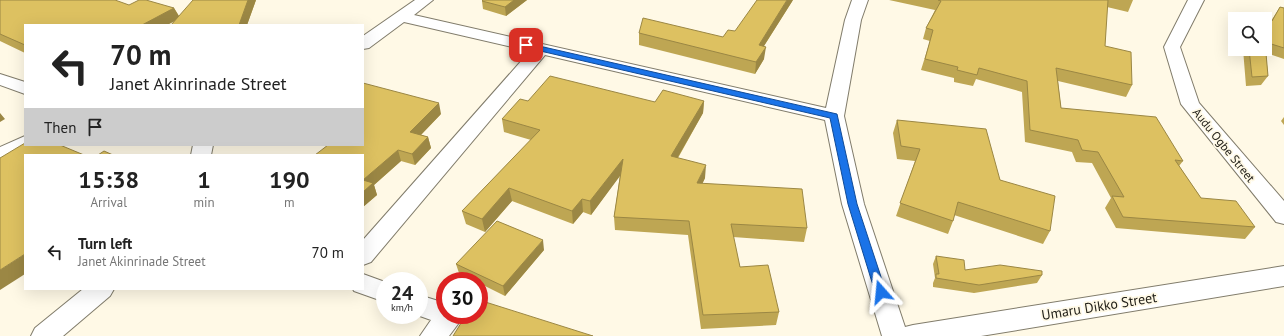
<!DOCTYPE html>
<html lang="en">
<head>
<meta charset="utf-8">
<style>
	body { margin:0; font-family:"PT Sans",sans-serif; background:#f2f2f2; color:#222; height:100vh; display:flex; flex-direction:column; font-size:15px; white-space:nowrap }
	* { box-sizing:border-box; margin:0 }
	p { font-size:13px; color:#767676 }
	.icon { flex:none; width:22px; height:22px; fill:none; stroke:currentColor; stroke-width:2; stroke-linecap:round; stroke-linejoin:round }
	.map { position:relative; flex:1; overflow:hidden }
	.sheet { position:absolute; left:24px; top:154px; width:340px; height:136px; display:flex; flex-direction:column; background:#fff; border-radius:0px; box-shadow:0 4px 16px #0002 }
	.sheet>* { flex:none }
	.guide { position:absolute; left:24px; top:24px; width:340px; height:122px; border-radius:0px; box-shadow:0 4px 16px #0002; background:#fff; color:#222; overflow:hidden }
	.tools { position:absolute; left:1228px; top:12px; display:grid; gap:8px }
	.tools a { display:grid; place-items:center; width:44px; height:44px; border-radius:0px; background:#fff; box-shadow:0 4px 16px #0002; font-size:20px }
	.speed { position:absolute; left:376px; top:272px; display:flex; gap:8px; font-size:20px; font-weight:700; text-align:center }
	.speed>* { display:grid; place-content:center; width:52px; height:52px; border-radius:50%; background:#fff; box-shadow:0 4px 16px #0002; line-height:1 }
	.speed small { font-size:10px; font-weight:400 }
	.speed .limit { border:6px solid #d22; background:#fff; color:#111 }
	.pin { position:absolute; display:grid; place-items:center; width:34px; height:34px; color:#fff; margin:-17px; border-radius:8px; box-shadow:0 2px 6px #0006 }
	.me { position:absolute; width:44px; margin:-22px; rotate:342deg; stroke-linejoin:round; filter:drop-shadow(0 0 3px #0008) }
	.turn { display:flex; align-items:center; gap:14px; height:84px; padding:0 20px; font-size:18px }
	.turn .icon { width:52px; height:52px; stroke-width:2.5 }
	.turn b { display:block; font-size:28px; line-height:34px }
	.then { display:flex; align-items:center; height:38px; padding:0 20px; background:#0003; gap:8px; font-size:15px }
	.eta { display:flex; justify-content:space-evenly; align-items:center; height:68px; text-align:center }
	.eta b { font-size:24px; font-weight:700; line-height:28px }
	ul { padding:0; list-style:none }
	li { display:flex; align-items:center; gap:12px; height:60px; padding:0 20px }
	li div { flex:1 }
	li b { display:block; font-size:15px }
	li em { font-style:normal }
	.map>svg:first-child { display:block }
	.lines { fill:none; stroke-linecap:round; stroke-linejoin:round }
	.street-casing { stroke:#817c6b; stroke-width:2 }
	.street { fill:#fff; fill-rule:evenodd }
	.wall { fill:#bea653 }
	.shaded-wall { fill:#9b8744 }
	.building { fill:#ddc161; stroke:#9b8744 }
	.route { fill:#1a73e8; stroke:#114b97 }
	.labels { text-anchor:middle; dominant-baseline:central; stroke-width:3.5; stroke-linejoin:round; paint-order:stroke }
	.street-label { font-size:12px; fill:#24221b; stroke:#fff9e6 }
	.near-street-label { font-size:14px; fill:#24221b; stroke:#fff9e6 }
</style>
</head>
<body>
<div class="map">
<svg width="1284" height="336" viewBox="0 0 1284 336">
	<rect width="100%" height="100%" fill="#fff9e6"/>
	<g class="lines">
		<defs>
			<path id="street" d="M415 0H433L414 15 826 108 845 20 852 0H868L861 20 844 116 864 204 905 327 913 325 1284 266V286L981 336H882L842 204 825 120 545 55 371 262 363 265V240L530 51 404 22 369 48 363 49V36Z
				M1188 0H1204L1180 47 1199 103 1284 201V224L1276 222 1181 104 1164 47Z
				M0 74 25 82V94L0 85Z
				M25 136V145H33L32 147 7 160 0 162V147Z
				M193 145H213L211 155H191Z
				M363 274 385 282V302L354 291 353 289H363Z
				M83 289H114L110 296 63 336H31L35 328Z
				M419 295 445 303V315H461L458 324 449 336H420L431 320 417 315H419Z"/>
		</defs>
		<!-- street casing -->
		<use href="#street" class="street-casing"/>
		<!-- street -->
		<use href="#street" class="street"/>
	</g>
	<!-- wall -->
	<path class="wall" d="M0 0 129 5 174 8 179 16 256 0 247 25H171L175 21 167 25H25V53L0 41Z
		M483 0H527L506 16 483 9 482 1Z
		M793 0 764 46V59L755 74 639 45V33L723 37 735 31Z
		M889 0H1133L1128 12 1107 7 1105 46 1132 85 1126 97 1058 81 1061 108 1183 161 1179 166 1201 198 1255 227 1245 239 1116 228 1105 208 1111 198 1092 163 1076 162 1072 152 1025 142 1022 92 976 79 973 86 954 82V78L921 70 930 41 923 39 926 28 935 10Z
		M1280 7 1284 8V59L1266 53 1268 76 1261 85 1246 86 1243 49H1265V19H1242L1246 14 1271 21Z
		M528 101 655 102 704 101 703 113 678 158 705 178 702 184 807 228 804 242 733 237 740 267 779 312 776 325 701 329 688 235 615 230 614 217 620 175 591 215 583 212 573 224 512 201 485 232 466 224 462 211 531 140 504 132 502 119Z
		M441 114 421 135 428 137 431 148 415 165 401 161 374 185 377 195 363 207V155Z
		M1284 117V125L1281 121Z
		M897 120 1000 180 1050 231 1043 244 954 215 953 221 948 234 896 216 915 161 897 159 893 133Z
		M544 250 505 296 479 283V281H475L459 273 456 264Z
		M936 256 965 270 1042 275 1037 283 974 293 933 287V283L935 278 933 264Z"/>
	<!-- shaded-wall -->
	<path class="shaded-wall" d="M248 0H256L247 25H239Z
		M514 0H527L506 16 505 7Z
		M787 0H793L757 57 759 45Z
		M174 8 180 18 167 25H142Z
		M766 47 764 59 755 74 756 62Z
		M704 101 703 113 671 169V156Z
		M439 103 441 114 413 143 410 132Z
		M0 113 5 119 0 122Z
		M428 137 431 148 415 165 412 154Z
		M398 150 401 161 374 185 377 195 363 207V180Z
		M623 159V172L591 215 590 201Z
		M706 165 705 178 696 197 697 183Z
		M509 188 512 201 485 232 482 219Z
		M582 199 583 212 573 224 572 211Z
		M543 240 544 250 505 296 503 286Z
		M25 254V274L0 290V270Z"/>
	<!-- building -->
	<path class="building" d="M0 0H115L129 5 139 0H146L174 8 142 25H25V45L0 34Z
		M193 0H248L239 25H171Z
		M483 0H514L505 7 482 1Z
		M757 0H787L759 45 766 47 756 62 639 33 643 18 723 37 728 30 735 31Z
		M938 0H1108L1105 46 1131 52 1132 85 1056 68 1061 108 1156 117 1183 161 1175 160 1201 198 1236 201 1255 227 1123 217 1112 196 1124 197 1098 152 1082 150 1078 140 1030 130 1027 81 979 68 977 75 957 70 958 67 925 59 933 30 926 28 941 1Z
		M1280 7 1284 8V48L1265 42 1268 76 1252 77 1249 49H1265V19H1246V14L1272 21Z
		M550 76 655 102 663 90 704 101 671 156 706 165 697 183 802 189 807 228 731 224 740 267 768 265 779 312 703 315 689 221 614 217 623 159 590 201 582 199 572 211 509 188 482 219 462 211 540 130 502 119 520 99 528 101Z
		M363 83 439 103 410 132 428 137 412 154 398 150 363 180 373 183 363 192V155H315L328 145H363Z
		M897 120 986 129 1000 180 1055 196 1050 231 958 202 953 221 900 203 920 149 901 146Z
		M25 143V145H60L84 155H25V254L0 270V158Z
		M104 151 113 155H98Z
		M497 221 543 240 503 286 456 264Z
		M936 256 964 260 965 270 1000 265 1042 271V275L979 285 936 278V274H939Z
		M479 300 593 336H453L466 315H479Z"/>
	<!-- route -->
	<path class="route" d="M526 43 837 114 857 204 886 292 885 295 881 296 877 295 875 292 848 204 830 118 523 47V44Z"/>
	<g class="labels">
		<!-- street labels -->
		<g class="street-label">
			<text transform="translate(1224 145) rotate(51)">Audu Ogbe Street</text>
		</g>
		<!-- near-street labels -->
		<g class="near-street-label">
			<text transform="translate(1099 306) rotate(-9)">Umaru Dikko Street</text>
		</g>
	</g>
</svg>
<div class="tools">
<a><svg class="icon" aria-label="search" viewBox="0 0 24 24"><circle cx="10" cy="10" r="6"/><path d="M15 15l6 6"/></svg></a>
</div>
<div class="speed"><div>24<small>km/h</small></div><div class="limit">30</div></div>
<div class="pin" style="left:526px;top:45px;background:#d93025"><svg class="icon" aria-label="arrive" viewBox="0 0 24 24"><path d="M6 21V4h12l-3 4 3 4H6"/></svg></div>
<svg class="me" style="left:881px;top:292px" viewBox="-20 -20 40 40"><path d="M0-17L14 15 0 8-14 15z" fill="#1a73e8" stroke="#fff" stroke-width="4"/></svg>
<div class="guide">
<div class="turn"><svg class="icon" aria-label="left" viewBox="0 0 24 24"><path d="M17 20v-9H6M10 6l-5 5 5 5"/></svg><div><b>70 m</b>Janet Akinrinade Street</div></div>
<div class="then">Then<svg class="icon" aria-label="arrive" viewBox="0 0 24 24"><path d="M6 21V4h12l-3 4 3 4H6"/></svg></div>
</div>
<section class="sheet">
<div class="eta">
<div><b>15:38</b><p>Arrival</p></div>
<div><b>1</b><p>min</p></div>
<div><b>190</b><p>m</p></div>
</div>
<ul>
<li><svg class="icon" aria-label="left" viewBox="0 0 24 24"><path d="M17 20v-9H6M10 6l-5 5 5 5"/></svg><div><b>Turn left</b><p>Janet Akinrinade Street</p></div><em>70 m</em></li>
</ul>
</section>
</div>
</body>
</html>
